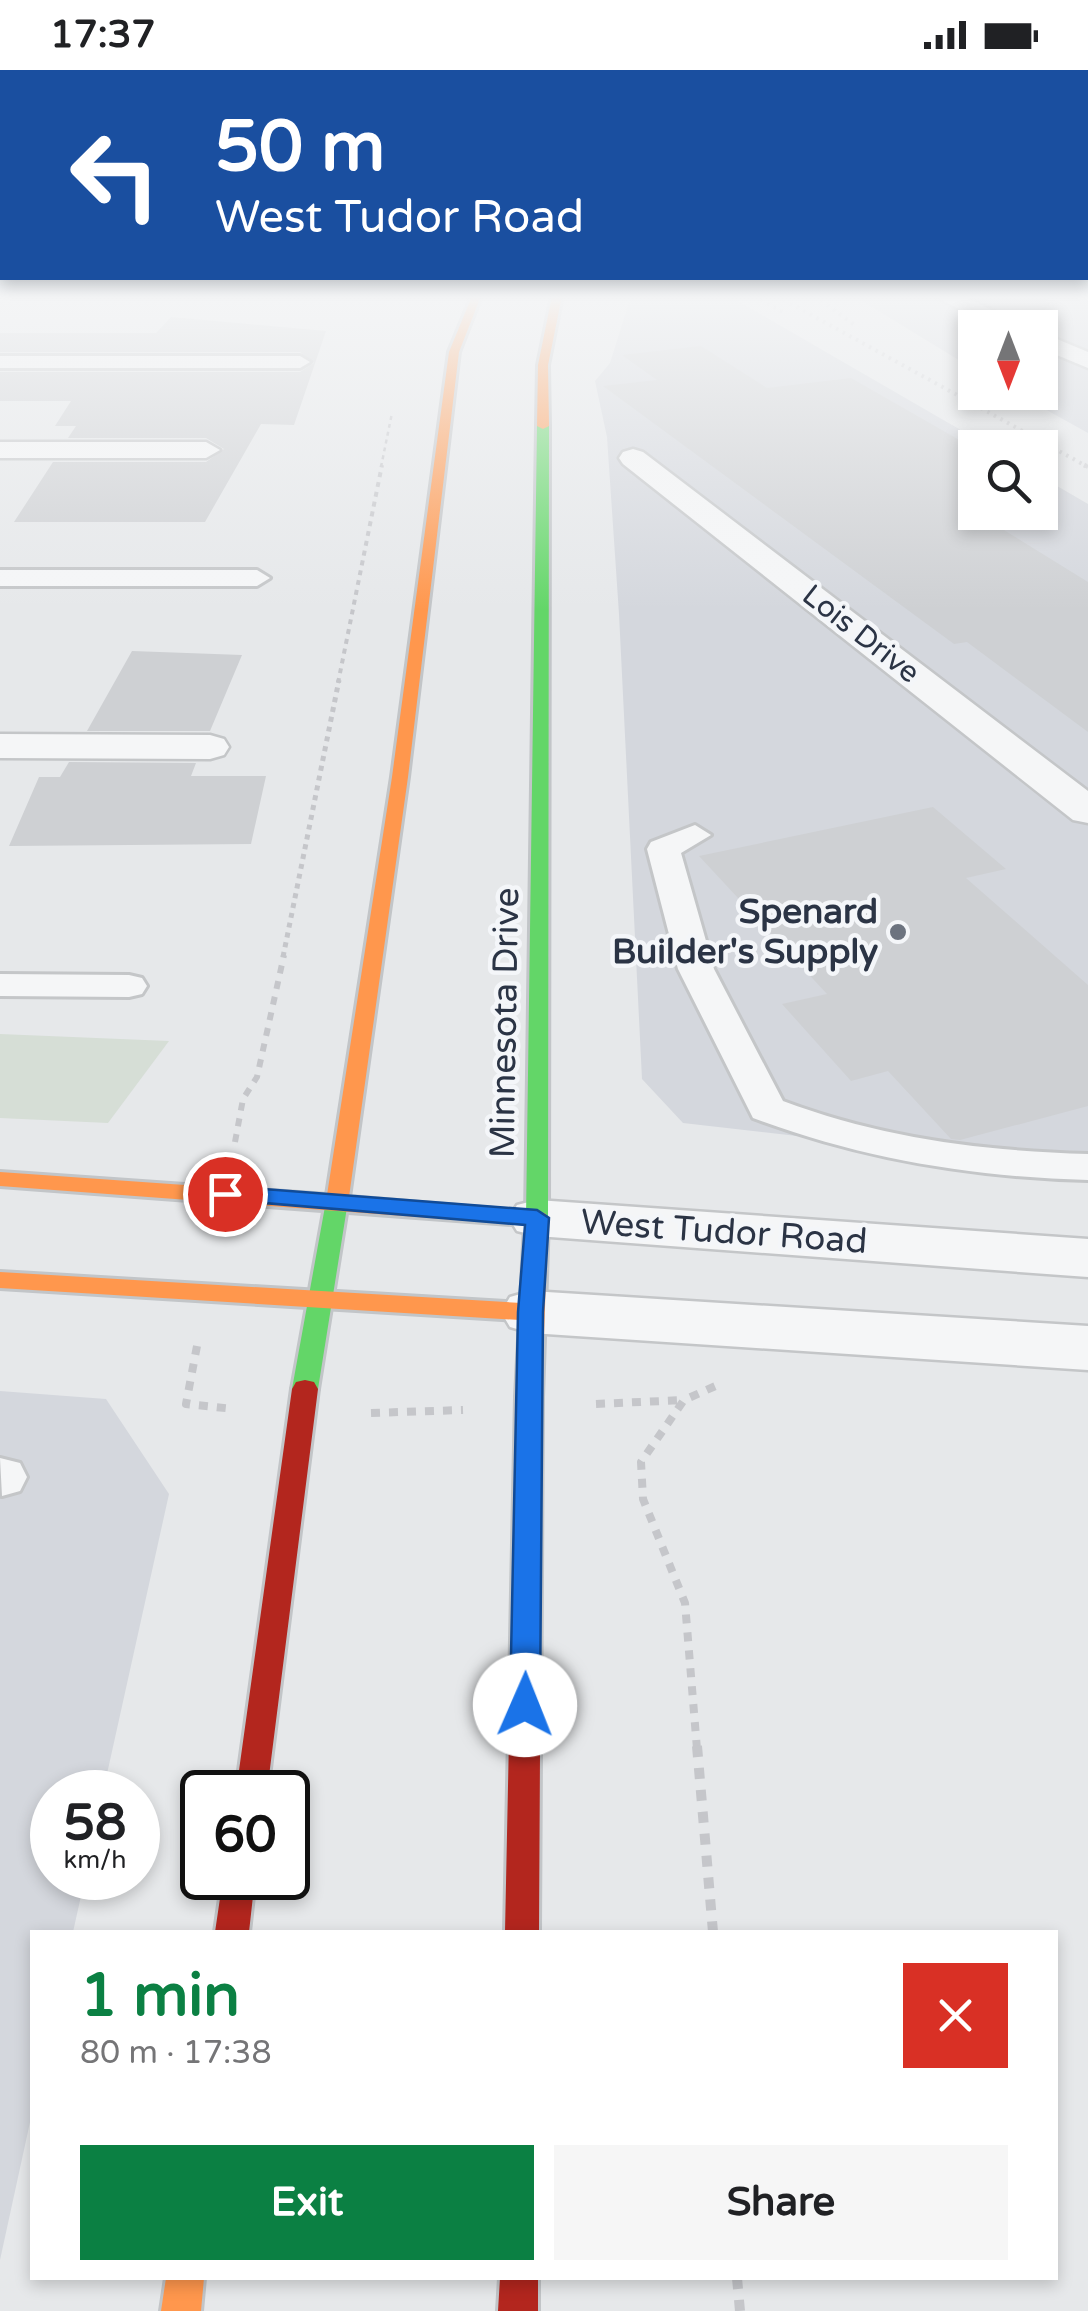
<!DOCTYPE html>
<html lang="en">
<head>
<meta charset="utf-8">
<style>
	body { margin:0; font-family:"Varela Round",sans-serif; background:#f6f6f6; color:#202124; height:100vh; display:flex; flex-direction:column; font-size:38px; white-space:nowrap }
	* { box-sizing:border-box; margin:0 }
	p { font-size:32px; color:#757577 }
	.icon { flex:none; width:55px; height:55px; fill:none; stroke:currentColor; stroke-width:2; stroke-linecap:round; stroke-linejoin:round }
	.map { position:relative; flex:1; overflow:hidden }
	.side { position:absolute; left:30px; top:1860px; width:1028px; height:350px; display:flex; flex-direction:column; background:#fff; border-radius:0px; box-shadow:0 5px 15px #0003 }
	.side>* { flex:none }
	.guide { position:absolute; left:0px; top:0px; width:1090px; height:210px; box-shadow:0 5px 15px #0003; background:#1a4fa0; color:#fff; overflow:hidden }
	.needle { width:65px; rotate:180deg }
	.fabs { position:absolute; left:958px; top:240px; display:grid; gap:20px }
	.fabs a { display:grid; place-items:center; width:100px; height:100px; border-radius:0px; background:#fff; box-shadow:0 5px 15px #0003; font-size:50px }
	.speed { position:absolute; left:30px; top:1700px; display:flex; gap:20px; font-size:50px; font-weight:700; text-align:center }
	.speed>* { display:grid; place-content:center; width:130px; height:130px; border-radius:50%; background:#fff; box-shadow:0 5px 15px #0003; line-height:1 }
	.speed small { font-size:25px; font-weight:400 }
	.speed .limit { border:5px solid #111; border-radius:15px; background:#fff; color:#111 }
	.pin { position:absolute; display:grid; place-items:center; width:85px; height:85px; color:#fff; margin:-42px; border:5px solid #fff; border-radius:50%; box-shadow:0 2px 10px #0007 }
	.me { position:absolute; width:110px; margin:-55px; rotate:1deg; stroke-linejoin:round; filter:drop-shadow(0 0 8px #0008) }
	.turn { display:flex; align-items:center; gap:35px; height:210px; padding:0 50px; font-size:45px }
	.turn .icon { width:130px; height:130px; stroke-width:2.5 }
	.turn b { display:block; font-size:70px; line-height:85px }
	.round { display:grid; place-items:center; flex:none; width:105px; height:105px; border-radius:0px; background:#f6f6f6 }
	.summary { display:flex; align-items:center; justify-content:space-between; height:170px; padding:0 50px }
	h1 { font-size:60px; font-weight:800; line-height:75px; color:#0b8043 }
	.primary-button { display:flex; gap:20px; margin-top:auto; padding:20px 50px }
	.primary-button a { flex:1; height:115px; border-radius:0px; background:#0b8043; color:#fff; font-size:40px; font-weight:800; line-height:115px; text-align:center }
	.primary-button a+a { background:#f6f6f6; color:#202124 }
	.status { display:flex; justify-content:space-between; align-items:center; height:70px; padding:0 50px; background:#fff; direction:ltr }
	.status svg { height:28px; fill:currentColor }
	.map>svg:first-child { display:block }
	.built { fill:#d4d7dd }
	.green { fill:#d6ded6 }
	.building { fill:#ced0d3 }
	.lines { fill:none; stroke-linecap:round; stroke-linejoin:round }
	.lane-casing { stroke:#c4c6c8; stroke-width:6 }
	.street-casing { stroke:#c4c6c8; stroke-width:5 }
	.fast-casing { stroke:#c2c5c8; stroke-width:6 }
	.slow-casing { stroke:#c2c5c8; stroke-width:6 }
	.jam-casing { stroke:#c2c5c8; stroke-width:6 }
	.path-far5 { stroke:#c5c6ca; stroke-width:2.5; stroke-dasharray:4 4; stroke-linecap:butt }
	.path-far4 { stroke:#c5c6ca; stroke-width:4; stroke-dasharray:5 5; stroke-linecap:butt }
	.path-far3 { stroke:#c5c6ca; stroke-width:5; stroke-dasharray:5 5; stroke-linecap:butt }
	.path-far2 { stroke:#c5c6ca; stroke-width:6; stroke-dasharray:8 8; stroke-linecap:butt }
	.path-far1 { stroke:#c5c6ca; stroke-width:8; stroke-dasharray:9 9; stroke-linecap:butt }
	.path { stroke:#c5c6ca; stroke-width:10; stroke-dasharray:11 11; stroke-linecap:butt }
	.lane { fill:#f5f6f7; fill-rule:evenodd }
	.street { fill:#f5f6f7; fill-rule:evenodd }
	.fast { fill:#63d668; fill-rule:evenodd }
	.slow { fill:#ff974d; fill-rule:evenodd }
	.jam { fill:#b3261e; fill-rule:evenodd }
	.rail-far1 { stroke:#cecfd2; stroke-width:4; stroke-dasharray:2.5 5; stroke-linecap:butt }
	.rail { stroke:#cecfd2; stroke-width:5; stroke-dasharray:2.5 6; stroke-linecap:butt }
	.route { fill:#1a73e8; stroke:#114b97; stroke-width:2.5 }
	.poi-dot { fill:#6c737f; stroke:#f4f6f9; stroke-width:4 }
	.labels { text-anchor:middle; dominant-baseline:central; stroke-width:9; stroke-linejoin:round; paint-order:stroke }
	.far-street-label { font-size:30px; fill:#2b3445; stroke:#f4f6f9 }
	.poi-label { font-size:35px; font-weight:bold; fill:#2b3445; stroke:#f4f6f9; text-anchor:end }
	.street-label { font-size:35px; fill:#2b3445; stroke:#f4f6f9 }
</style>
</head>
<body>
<div class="status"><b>17:37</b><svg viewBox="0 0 49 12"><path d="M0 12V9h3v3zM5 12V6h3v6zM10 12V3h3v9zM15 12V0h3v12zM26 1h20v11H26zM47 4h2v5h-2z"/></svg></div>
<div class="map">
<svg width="1088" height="2241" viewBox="0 0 1088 2241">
	<rect width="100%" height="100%" fill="#e6e8ea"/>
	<!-- built -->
	<path class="built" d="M631 226H729L990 377 975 378V442H1040V406L1088 434V1099L683 1053 642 1009 619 544 607 367 595 311 610 293Z
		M854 226H1088V363L1016 323 1040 322V258H975V300Z
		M0 1321 106 1329 169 1424 103 1722H52V1808H85L73 1862H32V2043L0 2190Z"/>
	<!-- green -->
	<path class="green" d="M0 964 169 971 108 1053 0 1048Z"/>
	<!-- building -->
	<path class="building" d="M171 247 326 261 294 355 261 354 205 452H14L53 392H206L224 379 206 368H68L76 356H55L71 331H0V302H300L314 293 300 282H0V263H156Z
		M701 276 767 318 851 308 975 379V442L1088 512V662L967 572 954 574 603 316 657 310 622 285Z
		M132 581 242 585 210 661H87Z
		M69 692 196 693 191 706H266L251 774 9 776 39 707H60Z
		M933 737 1006 799 966 808 1088 915V1036L960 1070 951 1069 888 1001 851 1011 782 934 827 924 699 786Z"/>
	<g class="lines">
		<defs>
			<path id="lane" d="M0 286H300L310 292 300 298H0Z
				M0 500H257L270 508 257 516H0Z
				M695 755 711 765 681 783 714 899 783 1031C882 1068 982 1081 1088 1084V1110C972 1107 862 1089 753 1048L678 899 647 779 651 772Z
				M0 904 129 905 142 908 147 916 142 924 129 927 0 926Z
				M0 1388 20 1393 27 1407 20 1421 2 1426Z"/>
			<path id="street" d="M934 226H964L1027 258H995Z
				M1040 262 1088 282V298L1040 278Z
				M0 372H206L220 380 206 388H0Z
				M633 379 643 382 1088 721V753L1073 750 623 394 619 388 623 382Z
				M0 664 210 665 224 669 229 677 224 685 210 689 0 688Z
				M537 1130 1088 1169V1207L537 1166 517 1161 509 1148 517 1135Z
				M531 1221 1088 1256V1300L531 1263 510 1257 501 1242 510 1227Z"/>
			<path id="fast" d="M543 353 549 356 548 1148 537 1155 526 1148 537 356Z
				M337 1124 348 1131 318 1319 314 1326H296L292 1319 326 1131Z"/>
			<path id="slow" d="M472 226H481L459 282 408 707 349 1127 545 1143 548 1148 542 1327 538 1334H520L516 1327 520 1250 0 1218V1202L521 1233 525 1155 0 1116V1102L327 1125 392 707 449 282Z
				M552 226H562L548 295 549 356 543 359 537 356 538 295Z
				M166 2208H204L201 2241H161Z"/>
			<path id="jam" d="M305 1310 314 1312 318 1319 267 1722H236L292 1319 296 1312Z
				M529 1318 538 1320 542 1327 539 1862H505L516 1327 520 1320Z
				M223 1808H255L249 1862H215Z
				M500 2208H538V2241H498Z"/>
		</defs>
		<!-- lane casing -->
		<use href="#lane" class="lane-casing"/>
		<!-- street casing -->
		<use href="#street" class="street-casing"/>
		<!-- fast casing -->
		<use href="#fast" class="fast-casing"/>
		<!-- slow casing -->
		<use href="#slow" class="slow-casing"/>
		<!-- jam casing -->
		<use href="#jam" class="jam-casing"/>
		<!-- path-far5 -->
		<path class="path-far5" d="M381 397 392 343"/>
		<!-- path-far4 -->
		<path class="path-far4" d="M338 613 382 395"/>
		<!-- path-far3 -->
		<path class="path-far3" d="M283 887 339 610"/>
		<!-- path-far2 -->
		<path class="path-far2" d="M235 1072 243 1029 257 1007 284 885"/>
		<!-- path-far1 -->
		<path class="path-far1" d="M197 1276 186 1334 234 1339
			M596 1334 684 1330
			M371 1343 463 1340
			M697 1679 685 1533 643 1429 641 1392 684 1330 720 1314"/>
		<!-- path -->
		<path class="path" d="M697 1676 713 1862
			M737 2208 740 2241"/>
		<!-- lane -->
		<use href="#lane" class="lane"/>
		<!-- street -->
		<use href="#street" class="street"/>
		<!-- fast -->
		<use href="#fast" class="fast"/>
		<!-- slow -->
		<use href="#slow" class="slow"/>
		<!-- jam -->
		<use href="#jam" class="jam"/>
		<!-- rail-far1 -->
		<path class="rail-far1" d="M754 226 786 244
			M777 226 1088 397
			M815 226 856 256"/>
		<!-- rail -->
		<path class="rail" d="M1084 395 1088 397"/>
	</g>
	<!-- sky -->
	<linearGradient id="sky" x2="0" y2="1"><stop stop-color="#93bae0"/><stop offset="0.42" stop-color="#f4f5f6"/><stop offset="1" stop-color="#f4f5f6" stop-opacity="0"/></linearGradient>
	<rect width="1088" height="540" fill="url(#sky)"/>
	<!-- route -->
	<path class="route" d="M225 1116 537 1140 549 1148 543 1242 540 1635 536 1644 525 1648 514 1644 510 1635 518 1242 525 1155 217 1129V1118Z"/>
	<!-- markers -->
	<circle class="poi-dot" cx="898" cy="862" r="10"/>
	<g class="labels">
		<!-- far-street labels -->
		<g class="far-street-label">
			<text transform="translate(861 564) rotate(38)">Lois Drive</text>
		</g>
		<!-- poi labels -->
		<g class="poi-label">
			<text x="878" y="842">Spenard<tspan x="878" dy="40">Builder's Supply</tspan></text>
		</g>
		<!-- street labels -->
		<g class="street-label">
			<text transform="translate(505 953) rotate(-89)">Minnesota Drive</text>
			<text transform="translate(724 1162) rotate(4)">West Tudor Road</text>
		</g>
	</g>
</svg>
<div class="fabs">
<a><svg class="needle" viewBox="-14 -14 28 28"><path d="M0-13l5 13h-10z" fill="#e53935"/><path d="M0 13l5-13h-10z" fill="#757577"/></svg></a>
<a><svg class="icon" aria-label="search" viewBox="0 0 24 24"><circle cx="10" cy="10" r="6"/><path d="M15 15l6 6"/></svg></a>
</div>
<div class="speed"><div>58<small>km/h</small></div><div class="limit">60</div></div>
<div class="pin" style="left:225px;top:1124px;background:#d93025"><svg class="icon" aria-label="arrive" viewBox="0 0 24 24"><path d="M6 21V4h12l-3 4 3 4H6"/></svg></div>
<svg class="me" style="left:525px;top:1635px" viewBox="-20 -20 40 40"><circle r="19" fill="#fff"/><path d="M0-13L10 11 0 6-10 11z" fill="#1a73e8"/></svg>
<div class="guide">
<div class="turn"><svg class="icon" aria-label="left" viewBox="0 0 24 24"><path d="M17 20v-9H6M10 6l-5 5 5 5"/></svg><div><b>50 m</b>West Tudor Road</div></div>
</div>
<section class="side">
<div class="summary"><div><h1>1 min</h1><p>80 m · 17:38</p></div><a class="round" style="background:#d93025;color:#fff"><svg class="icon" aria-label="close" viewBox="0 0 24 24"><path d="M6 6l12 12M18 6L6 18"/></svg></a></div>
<div class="primary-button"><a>Exit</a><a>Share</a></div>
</section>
</div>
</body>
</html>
